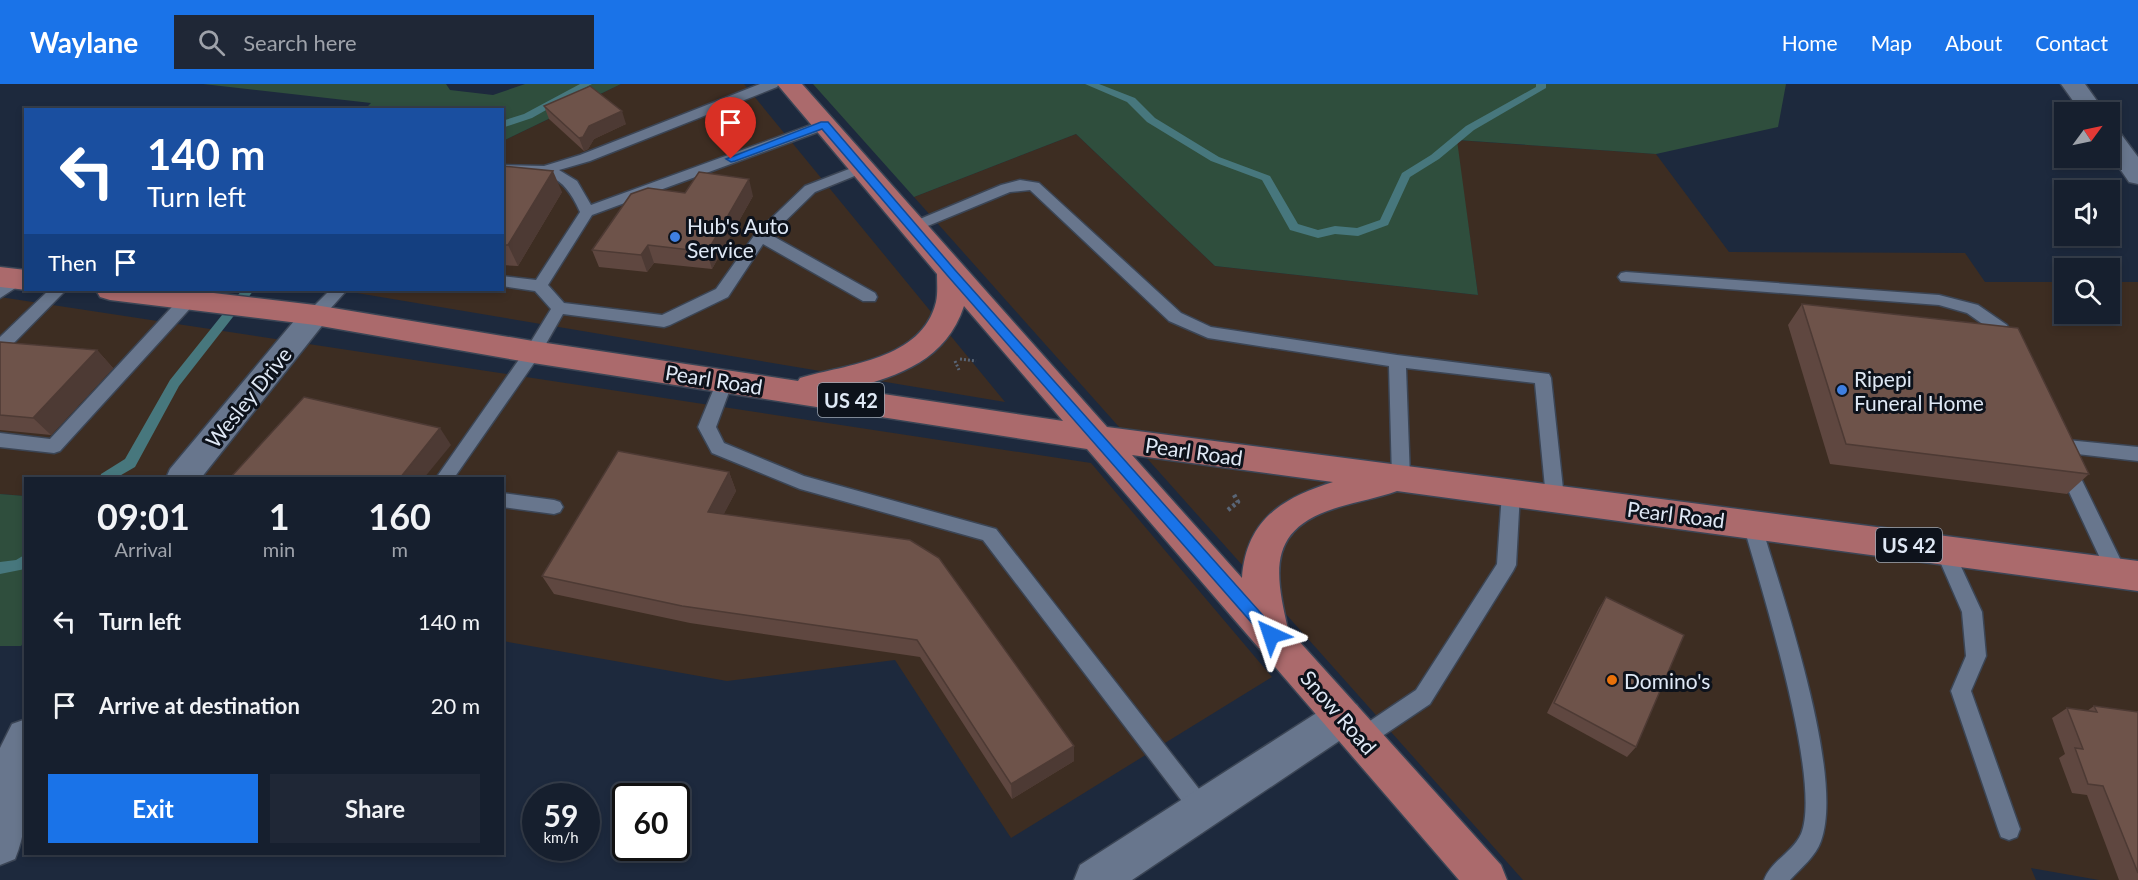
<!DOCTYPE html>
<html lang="en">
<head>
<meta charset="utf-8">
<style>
	body { margin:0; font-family:Lato,sans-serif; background:#1f2736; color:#f1f3f6; height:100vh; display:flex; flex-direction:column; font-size:22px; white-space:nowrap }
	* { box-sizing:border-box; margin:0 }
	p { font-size:20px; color:#9ea2aa }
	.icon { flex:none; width:33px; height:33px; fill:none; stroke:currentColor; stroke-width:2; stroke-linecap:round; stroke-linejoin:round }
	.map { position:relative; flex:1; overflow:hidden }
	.panel { position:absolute; left:24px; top:393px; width:480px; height:378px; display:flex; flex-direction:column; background:#161f2e; border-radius:0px; box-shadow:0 3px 9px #0003,0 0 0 2px #353d4a }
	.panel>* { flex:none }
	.hud { position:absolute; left:24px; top:24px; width:480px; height:183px; border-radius:0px; box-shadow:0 3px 9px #0003,0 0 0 2px #353d4a; background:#1a4fa0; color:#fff; overflow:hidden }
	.needle { width:39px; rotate:57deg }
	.buttons { position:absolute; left:2054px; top:18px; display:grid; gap:12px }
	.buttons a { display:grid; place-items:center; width:66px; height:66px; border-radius:0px; background:#161f2e; box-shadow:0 3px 9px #0003,0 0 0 2px #353d4a; font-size:30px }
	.speed { position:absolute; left:522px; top:699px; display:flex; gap:12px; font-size:30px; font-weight:700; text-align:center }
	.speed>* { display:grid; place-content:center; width:78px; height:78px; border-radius:50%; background:#161f2e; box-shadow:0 3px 9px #0003,0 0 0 2px #353d4a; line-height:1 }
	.speed small { font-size:15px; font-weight:400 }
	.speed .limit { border:3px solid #111; border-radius:9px; background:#fff; color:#111 }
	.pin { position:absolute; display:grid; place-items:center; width:51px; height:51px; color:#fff; margin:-62px -26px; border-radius:50% 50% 50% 0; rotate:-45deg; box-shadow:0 0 6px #0007 }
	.pin .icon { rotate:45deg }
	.me { position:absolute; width:66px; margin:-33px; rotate:318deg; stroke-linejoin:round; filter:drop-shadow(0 0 4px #0008) }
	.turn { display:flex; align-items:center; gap:21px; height:126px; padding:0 24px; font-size:27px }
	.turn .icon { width:78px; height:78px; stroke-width:2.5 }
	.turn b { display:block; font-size:42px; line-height:51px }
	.then { display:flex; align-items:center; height:57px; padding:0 24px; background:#0003; gap:12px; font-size:22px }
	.eta { display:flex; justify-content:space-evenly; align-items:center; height:102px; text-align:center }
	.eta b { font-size:36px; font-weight:700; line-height:42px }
	.action { display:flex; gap:12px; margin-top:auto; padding:12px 24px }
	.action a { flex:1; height:69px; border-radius:0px; background:#1a73e8; color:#fff; font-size:24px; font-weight:700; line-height:69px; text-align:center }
	.action a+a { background:#1f2736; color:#f1f3f6 }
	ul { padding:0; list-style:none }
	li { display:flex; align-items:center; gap:18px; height:84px; padding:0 24px }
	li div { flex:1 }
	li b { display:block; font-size:22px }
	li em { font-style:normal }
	header { display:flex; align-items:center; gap:36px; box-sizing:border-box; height:84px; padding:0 30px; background:#1a73e8; color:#fff }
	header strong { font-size:28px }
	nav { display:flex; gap:33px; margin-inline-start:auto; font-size:21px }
	.search { width:420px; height:54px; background:#1f2736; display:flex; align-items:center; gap:15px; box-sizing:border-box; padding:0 21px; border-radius:0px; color:#9ea2aa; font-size:22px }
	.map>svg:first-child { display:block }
	.commercial { fill:#3d2d22 }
	.green { fill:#2f4e3d }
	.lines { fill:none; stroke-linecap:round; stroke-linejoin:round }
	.stream { fill:#47777d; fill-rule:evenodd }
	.service-casing { stroke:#3b4555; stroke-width:3 }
	.minor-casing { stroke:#3b4555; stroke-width:3 }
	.primary-casing { stroke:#3b4555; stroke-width:3 }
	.path-far1 { stroke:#596576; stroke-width:3; stroke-dasharray:2 2; stroke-linecap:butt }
	.path { stroke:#596576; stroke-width:4.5; stroke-dasharray:3 3; stroke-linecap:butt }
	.service { fill:#68768d; fill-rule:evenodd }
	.minor { fill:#68768d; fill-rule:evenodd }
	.primary { fill:#ab6a6c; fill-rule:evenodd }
	.wall { fill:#5f4740 }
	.shaded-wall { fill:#4d3a34 }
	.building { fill:#6e534a; stroke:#4d3a34; stroke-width:1.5 }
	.route { fill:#1a73e8; stroke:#114b97; stroke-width:1.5 }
	.shop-dot { fill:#3f7fe0; stroke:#0d121b; stroke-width:2 }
	.food-dot { fill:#e8710a; stroke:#0d121b; stroke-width:2 }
	.labels { text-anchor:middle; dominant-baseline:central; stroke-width:6; stroke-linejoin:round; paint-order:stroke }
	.shield { fill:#0d121b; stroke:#a0a8b4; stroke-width:1.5 }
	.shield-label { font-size:20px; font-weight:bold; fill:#dfe8f5 }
	.poi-label { font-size:21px; fill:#dfe8f5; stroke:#0d121b; text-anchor:start }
	.street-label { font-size:21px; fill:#dfe8f5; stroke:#0d121b }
</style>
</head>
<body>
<header>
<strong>Waylane</strong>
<div class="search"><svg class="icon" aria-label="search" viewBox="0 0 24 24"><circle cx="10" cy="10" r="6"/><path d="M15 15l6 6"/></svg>Search here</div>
<nav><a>Home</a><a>Map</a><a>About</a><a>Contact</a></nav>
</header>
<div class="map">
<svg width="2138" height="796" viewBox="0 0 2138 796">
	<rect width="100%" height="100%" fill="#1d293d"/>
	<!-- commercial -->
	<path class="commercial" d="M621 0H744L1005 318 339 206H502L503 57Z
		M1076 50 1215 182 1478 211 1456 56 1656 70 1729 168 1965 169 1985 198H2064V230H2109V198H2138V796H2099L2031 784 2036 796H1523L914 113Z
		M0 213 1091 379 1272 593 1011 754 895 576 727 597 503 557 502 394H26L25 412 0 410Z"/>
	<!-- green -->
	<path class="green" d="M203 0H446L450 6 493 11 525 0H621L503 57 502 26 365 25 371 19Z
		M813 0H1786L1778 43 1656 70 1457 56 1478 211 1215 182 1076 50 914 113Z
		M0 410 25 412 26 556 21 562H0Z"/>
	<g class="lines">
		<!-- stream -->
		<path class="stream" d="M580 0H592L532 34 502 44V37L524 30Z
			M1085 0H1099L1135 14 1155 34 1219 73 1270 92 1298 140 1318 146 1335 142 1357 144 1380 136 1402 89 1431 71 1466 42 1536 3V0H1546V4L1474 46 1439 75 1410 93 1388 141 1358 152 1335 150 1318 154 1290 146 1262 96 1211 77 1147 38 1127 18Z
			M242 206H254L179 302 135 383 116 394H100L101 390 125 375 170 296Z
			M26 470 25 485 0 490V478L16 476Z"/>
		<defs>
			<path id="service" d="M760 0H779L777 3 590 77 559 86 577 97 591 121 819 38H829L831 41 829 44 592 131 548 201 564 219 662 231 716 205 756 149 805 102 862 80 869 84 867 87 815 108 771 151 875 209 877 213 875 217H863L763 160 728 213 670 241 664 243 563 230 539 272 454 394H436L527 264 551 225 535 207 502 202V192L536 196 580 128C561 85 544 90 502 89V81L544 82 580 71Z
				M1020 96 1039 99 1181 229 1211 243 1397 271 1549 290 1551 294 1564 414 1561 419 1555 421 1549 419 1546 414 1535 299 1406 284 1410 394 1407 399 1401 401 1395 399 1392 394 1389 282 1208 254 1169 237 1030 106 1010 108 918 146 913 148 906 143 908 140 1001 101Z
				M1626 188 1939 211 1978 221 2007 241 2017 263 2015 267H2003L1994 248 1967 229 1939 221 1621 197 1618 193 1621 189Z
				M18 190 23 191 26 195 23 199 0 214V201Z
				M49 206H66L6 267 0 269V253Z
				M330 206H347L321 235H309L307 231 309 227Z
				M189 210 195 211 197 215 195 219 60 367 54 369 0 363V349L50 355 183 211Z
				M725 291 731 293 733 297 716 343 724 359 804 392 996 445 1210 719 1213 726 1210 733 1202 737 1194 733 983 456 800 405 712 369 698 343 717 297 719 293Z
				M2057 355 2138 363V377L2051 367 2048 362 2051 357Z
				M2065 373 2071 375 2074 380 2127 489 2124 495 2117 497 2110 495 2107 489 2056 380 2059 375Z
				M1511 402 1517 404 1520 409 1516 481 1513 487 1430 620 1369 661 1362 664 1355 661 1351 654 1355 647 1416 606 1497 480 1502 409 1505 404Z
				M502 409 554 416 560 418 563 423 560 428 554 430 502 423Z
				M1752 433 1759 435 1761 440C1782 510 1845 691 1821 757 1816 772 1801 784 1790 796H1764C1771 777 1793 768 1801 750 1823 698 1760 500 1743 440L1745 435Z
				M1944 458 1951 461 1982 528 1986 572 1971 607 2020 745 2017 753 2009 756 2001 753 1998 745 1951 607 1966 572 1962 528 1935 466 1937 461Z"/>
			<path id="minor" d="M2061 0H2085L2105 28H2081Z
				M2109 43 2118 46 2138 73V100L2129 98 2109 69Z
				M315 221 325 224 330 231 325 238 201 394H166L170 385 305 224Z
				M1343 616 1357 621 1362 633 1357 645 1132 796H1074L1080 781 1329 621Z
				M26 635C26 681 33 732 15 775L0 781V664L12 640Z"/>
			<path id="primary" d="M777 0H802L1107 343 2138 477V507L1397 407C1378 414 1358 417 1339 423 1268 444 1274 485 1288 545L1501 781 1507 796H1459L1087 365 533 279 315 241 110 216 100 213 96 206H188L315 221 533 257 798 297 800 294C847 280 922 276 936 218 938 209 937 199 937 190ZM964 222 1063 337 850 305C901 291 946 276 964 222ZM1132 371 1333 398C1282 414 1246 436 1242 494Z
				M0 183 26 186 27 206 0 203Z"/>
		</defs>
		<!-- service casing -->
		<use href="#service" class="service-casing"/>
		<!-- minor casing -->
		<use href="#minor" class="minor-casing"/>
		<!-- primary casing -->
		<use href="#primary" class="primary-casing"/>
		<!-- path-far1 -->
		<path class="path-far1" d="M960 275 976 277
			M955 277 959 286"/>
		<!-- path -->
		<path class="path" d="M1228 426 1238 418 1233 409"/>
		<!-- service -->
		<use href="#service" class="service"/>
		<!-- minor -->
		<use href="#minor" class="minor"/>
		<!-- primary -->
		<use href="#primary" class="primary"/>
	</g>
	<!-- wall -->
	<path class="wall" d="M544 22 626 40 594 55 588 65 584 67 549 35Z
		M502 82 562 108 518 182 502 181Z
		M685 109 753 112 712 185 654 179 647 188 599 183 592 166Z
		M1802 220 2089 390 2067 410 1830 380 1788 241Z
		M0 258 97 266 113 284 51 351 0 346Z
		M729 388 736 407 723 431 939 474 1074 677 1012 715 920 573 690 539 554 510 542 492Z
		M1606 513 1636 663 1627 673 1547 629 1599 524Z
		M2094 622 2137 628 2138 627V796H2119L2087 711 2072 709 2059 674 2065 670 2052 634 2067 624 2087 627Z"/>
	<!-- shaded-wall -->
	<path class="shaded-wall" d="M622 27 626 40 594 55 588 65 584 67 579 54 589 42Z
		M553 87 562 108 518 182 508 161Z
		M749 95 753 112 712 185 707 168Z
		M648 161 654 179 647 188 641 171Z
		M97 266 113 284 51 351 33 334Z
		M440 344 451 361 424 394H400Z
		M729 388 736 407 715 447 708 428Z
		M1074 662V677L1012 715 1011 700Z"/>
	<!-- building -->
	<path class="building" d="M590 2 622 27 589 42 583 53 579 54 544 22Z
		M502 82 553 87 508 161H502Z
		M699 88 749 95 707 168 648 161 641 171 592 166 631 110 648 104 685 109Z
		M1802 220 2018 244 2089 390 1846 360Z
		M0 258 97 266 33 334 0 331Z
		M304 313 440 344 400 394H230Z
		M618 367 729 388 708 428 910 456 939 474 1074 662 1011 700 917 556 682 522 542 492Z
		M1606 513 1684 551 1636 663 1554 619Z
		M2094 622 2138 628V789L2103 702 2088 700 2075 664 2083 665 2067 624 2097 628Z"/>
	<!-- route -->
	<path class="route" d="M821 38H828L955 186 1276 546 1278 551 1276 555 1271 557 1266 555 947 191 822 45 735 77 731 78 726 75Z"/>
	<!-- markers -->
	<g class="shop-dot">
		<circle cx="675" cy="153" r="6"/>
		<circle cx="1842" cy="306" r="6"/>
	</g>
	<circle class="food-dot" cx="1612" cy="596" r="6"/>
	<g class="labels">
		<!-- shield labels -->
		<g class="shield">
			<rect x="818" y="299" width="66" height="34" rx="4.5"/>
			<rect x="1876" y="444" width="66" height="34" rx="4.5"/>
		</g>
		<g class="shield-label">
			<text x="851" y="316">US 42</text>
			<text x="1909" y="461">US 42</text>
		</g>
		<!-- poi labels -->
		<g class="poi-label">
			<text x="687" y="141">Hub's Auto<tspan x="687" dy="24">Service</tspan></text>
			<text x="1854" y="294">Ripepi<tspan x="1854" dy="24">Funeral Home</tspan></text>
			<text x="1624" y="596">Domino's</text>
		</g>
		<!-- street labels -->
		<g class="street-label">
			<text transform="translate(714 295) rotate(9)">Pearl Road</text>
			<text transform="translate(248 313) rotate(-51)">Wesley Drive</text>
			<text transform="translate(1194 367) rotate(8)">Pearl Road</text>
			<text transform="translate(1676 430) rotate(7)">Pearl Road</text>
			<text transform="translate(1339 628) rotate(49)">Snow Road</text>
		</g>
	</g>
</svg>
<div class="buttons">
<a><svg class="needle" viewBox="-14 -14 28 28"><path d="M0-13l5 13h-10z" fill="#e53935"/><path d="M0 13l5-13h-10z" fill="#9ea2aa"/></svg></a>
<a><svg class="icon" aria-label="sound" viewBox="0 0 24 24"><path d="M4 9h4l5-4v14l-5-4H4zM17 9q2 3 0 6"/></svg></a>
<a><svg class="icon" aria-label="search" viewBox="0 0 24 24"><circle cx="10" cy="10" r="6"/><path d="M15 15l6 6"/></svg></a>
</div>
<div class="speed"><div>59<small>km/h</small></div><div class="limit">60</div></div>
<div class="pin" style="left:731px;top:75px;background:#d93025"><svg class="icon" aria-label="arrive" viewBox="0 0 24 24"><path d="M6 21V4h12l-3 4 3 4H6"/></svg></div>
<svg class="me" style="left:1271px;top:551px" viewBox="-20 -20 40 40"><path d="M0-17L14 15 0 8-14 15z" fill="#1a73e8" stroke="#fff" stroke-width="4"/></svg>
<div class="hud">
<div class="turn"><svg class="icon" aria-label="left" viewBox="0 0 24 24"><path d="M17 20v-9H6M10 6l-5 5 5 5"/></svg><div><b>140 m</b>Turn left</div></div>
<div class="then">Then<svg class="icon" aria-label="arrive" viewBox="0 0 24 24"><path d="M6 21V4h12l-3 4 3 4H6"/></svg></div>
</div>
<section class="panel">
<div class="eta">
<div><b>09:01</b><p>Arrival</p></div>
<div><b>1</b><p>min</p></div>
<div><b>160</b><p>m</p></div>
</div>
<ul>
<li><svg class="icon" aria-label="left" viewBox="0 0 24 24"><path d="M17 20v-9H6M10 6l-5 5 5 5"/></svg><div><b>Turn left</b></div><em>140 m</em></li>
<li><svg class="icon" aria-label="arrive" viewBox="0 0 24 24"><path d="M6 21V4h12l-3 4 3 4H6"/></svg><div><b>Arrive at destination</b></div><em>20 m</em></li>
</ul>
<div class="action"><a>Exit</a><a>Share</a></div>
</section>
</div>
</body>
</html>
